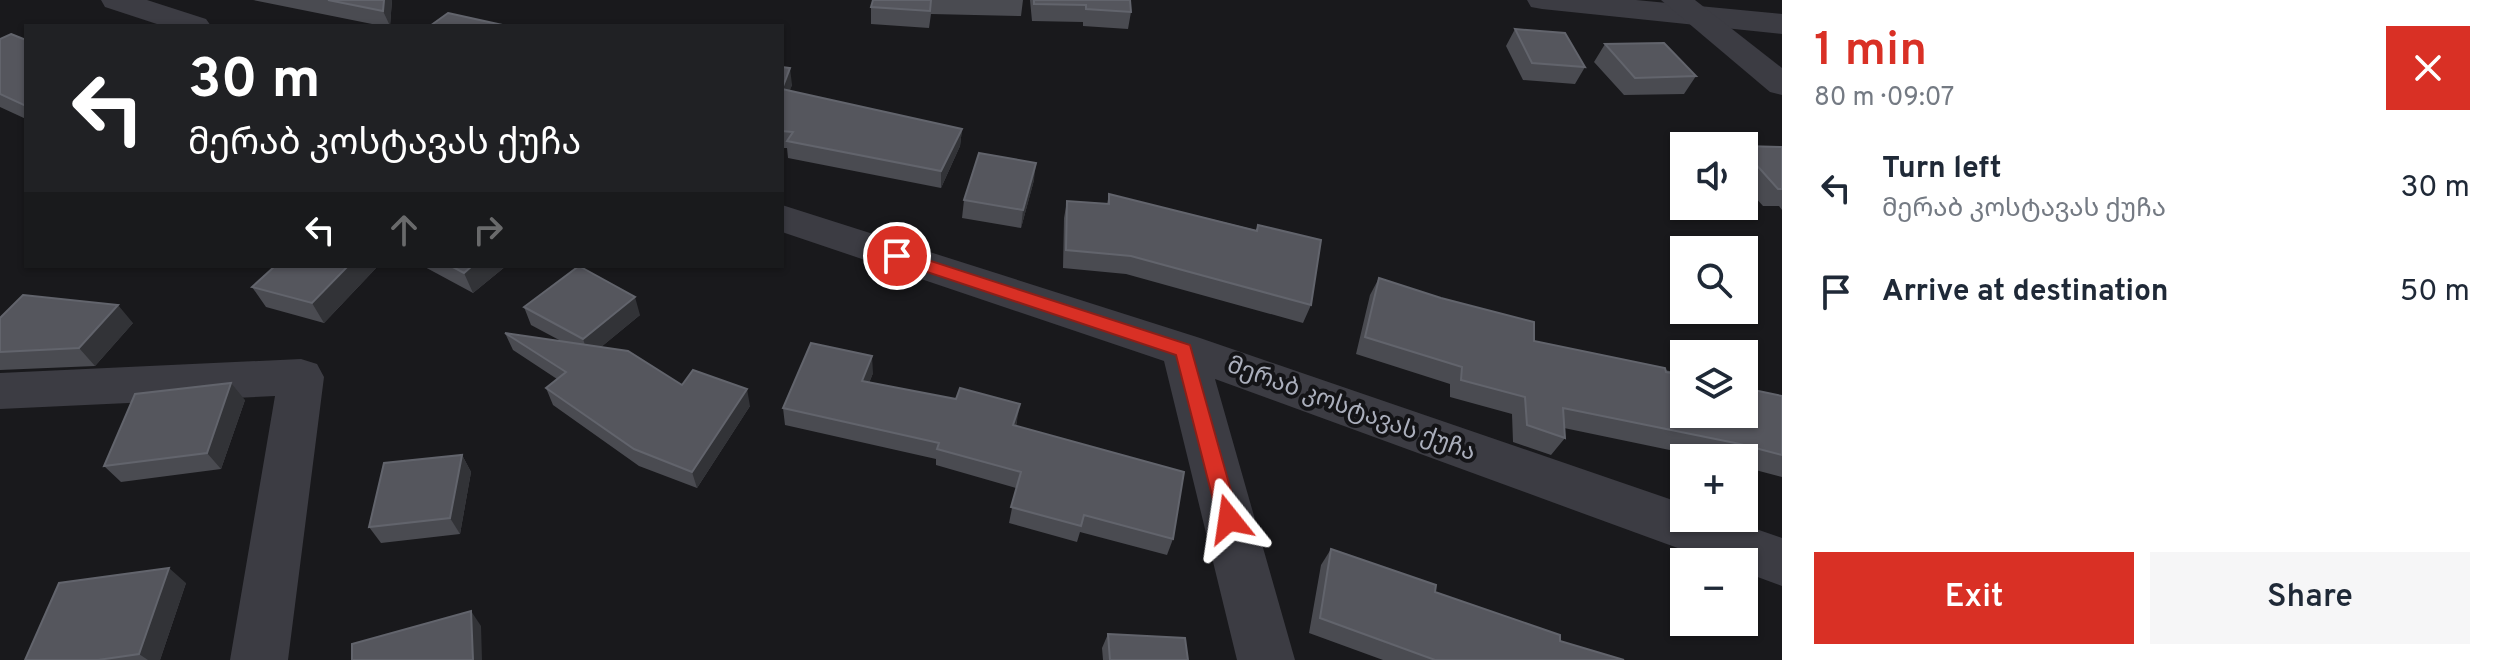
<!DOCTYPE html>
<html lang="en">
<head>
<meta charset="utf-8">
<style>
	body { margin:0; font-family:Overpass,"Noto Sans Georgian",sans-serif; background:#f6f6f7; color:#1f2937; height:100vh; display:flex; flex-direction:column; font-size:30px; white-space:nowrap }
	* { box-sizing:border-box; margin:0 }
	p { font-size:26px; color:#747a83 }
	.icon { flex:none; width:44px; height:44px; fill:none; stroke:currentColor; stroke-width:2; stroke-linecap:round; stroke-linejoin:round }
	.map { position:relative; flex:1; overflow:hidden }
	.drawer { display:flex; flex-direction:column; background:#fff; width:720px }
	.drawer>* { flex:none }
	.hud { position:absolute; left:24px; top:24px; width:760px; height:244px; border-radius:0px; box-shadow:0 2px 6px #0004; background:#202124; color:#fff; overflow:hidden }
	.controls { position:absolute; left:1670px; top:132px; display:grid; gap:16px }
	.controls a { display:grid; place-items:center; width:88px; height:88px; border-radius:0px; background:#fff; box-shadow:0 2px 6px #0004; font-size:40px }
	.pin { position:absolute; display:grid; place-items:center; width:68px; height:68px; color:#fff; margin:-34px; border:4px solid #fff; border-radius:50%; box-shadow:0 2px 8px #0007 }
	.me { position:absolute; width:88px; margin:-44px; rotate:345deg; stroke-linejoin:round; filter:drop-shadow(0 0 6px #0008) }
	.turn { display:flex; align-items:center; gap:28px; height:168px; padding:0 32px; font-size:36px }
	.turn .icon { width:104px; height:104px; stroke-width:2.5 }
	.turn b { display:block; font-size:56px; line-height:68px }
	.lanes { display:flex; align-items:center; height:76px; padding:0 32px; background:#0003; justify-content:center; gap:40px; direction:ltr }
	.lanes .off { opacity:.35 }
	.round { display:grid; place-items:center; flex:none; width:84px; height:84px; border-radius:0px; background:#f6f6f7 }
	.summary { display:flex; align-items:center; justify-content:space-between; height:136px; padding:0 32px }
	h1 { font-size:48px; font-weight:600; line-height:60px; color:#d93025 }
	.action { display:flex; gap:16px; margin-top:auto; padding:16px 32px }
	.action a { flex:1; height:92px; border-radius:0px; background:#d93025; color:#fff; font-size:32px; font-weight:600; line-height:92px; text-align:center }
	.action a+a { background:#f6f6f7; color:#1f2937 }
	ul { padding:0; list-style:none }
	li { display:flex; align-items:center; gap:24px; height:104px; padding:0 32px }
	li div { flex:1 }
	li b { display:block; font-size:30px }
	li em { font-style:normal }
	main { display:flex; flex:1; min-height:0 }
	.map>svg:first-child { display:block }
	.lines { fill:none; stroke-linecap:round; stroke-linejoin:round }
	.minor { fill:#3c3c43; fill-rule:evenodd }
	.tertiary { fill:#3c3c43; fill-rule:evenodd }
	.wall { fill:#4a4b51 }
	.shaded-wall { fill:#323337 }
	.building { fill:#55565d; stroke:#62646c; stroke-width:2 }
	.route { fill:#d93025; stroke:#8d1f18; stroke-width:2 }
	.labels { text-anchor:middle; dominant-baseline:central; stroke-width:8; stroke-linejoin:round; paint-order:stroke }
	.street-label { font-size:24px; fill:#abafbc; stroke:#141417 }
</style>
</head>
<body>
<main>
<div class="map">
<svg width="1782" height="660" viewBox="0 0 1782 660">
	<rect width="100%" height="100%" fill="#19191c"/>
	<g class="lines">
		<!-- minor -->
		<path class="minor" d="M101 0H147L206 19 211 26H163L105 7Z
			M1527 0H1636L1782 14V34L1542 9 1531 7Z
			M782 205 1200 338 1684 504V518H1724L1782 538V586L1744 572V562H1716L1215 379 1295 660H1237L1164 361 782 232Z
			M301 359 317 364 324 377 288 660H230L275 396 0 409V373Z"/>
		<!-- tertiary -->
		<path class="tertiary" d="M1661 0H1695L1782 68V95L1770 92Z"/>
	</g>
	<!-- wall -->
	<path class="wall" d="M253 0H392L390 26H382Z
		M873 0H1023L1021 16 931 14 929 28 871 24V7Z
		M1030 0H1130L1131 12 1128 29 1083 26V22L1032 21Z
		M1515 29 1585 67 1575 84 1523 80 1506 46Z
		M0 39 26 40V119L0 107Z
		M1605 44 1696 76 1684 94 1624 95 1594 62Z
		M782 67 792 85 789 91 962 129 960 146 941 188 788 158 787 148H782Z
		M1744 146 1782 147V210L1779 206H1763L1744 185Z
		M1034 180 1021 228 962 218 964 200Z
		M1109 194 1256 230 1258 225 1311 305 1303 323 1126 274 1063 268 1064 218 1067 201 1107 204Z
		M275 266H378L324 323 266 307 252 287Z
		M423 266H506L473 293Z
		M1379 278 1534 341 1782 396V477L1744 467V458H1708L1564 428 1565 438 1551 455 1513 442 1512 414 1450 397V384L1356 354 1370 295Z
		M524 307 640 315 601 347 682 385 750 406 697 488 639 466 553 405 546 388 557 379 513 350 505 333 561 341 531 325Z
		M0 318 133 323 95 366 0 370Z
		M873 373 869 383 1017 421 1016 426 1173 539 1167 555 1080 532 1077 542 1009 523 1016 488 936 465V459L785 425 783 408Z
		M245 400 221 469 121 482 104 466Z
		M462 455 471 472 460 534 381 543 369 527Z
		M1331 549 1435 592 1560 641 1624 660H1383L1309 633 1321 565Z
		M186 583 160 660H25Z
		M1108 634 1188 660H1103L1102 648Z"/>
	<!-- shaded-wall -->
	<path class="shaded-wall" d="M384 0H392L390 26 383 11Z
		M790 68 792 85 784 106 782 89Z
		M962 129 960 146 941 188V171Z
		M1036 163 1034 180 1021 228 1023 210Z
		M348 266H378L324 323 312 303Z
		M472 266H506L473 293 464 273Z
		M635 297 640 315 589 357 583 339Z
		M118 305 133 323 95 366 79 348Z
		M872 356 873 373 863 398 862 381Z
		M231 383 245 400 221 469 207 453Z
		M747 389 750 406 697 488 692 472Z
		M1020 404 1017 421 1011 442 1013 425Z
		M462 455 471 472 460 534 450 518Z
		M169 568 186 583 160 660H148L139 654Z
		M471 611 481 626 482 660H473Z"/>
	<!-- building -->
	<path class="building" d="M328 0H384L383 11Z
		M873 0H931L930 11 871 7Z
		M1034 0H1130L1131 12 1086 9V5L1034 4Z
		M448 13 507 26H430Z
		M1515 29 1565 33 1585 67 1532 63Z
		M11 34 26 40V106L0 94V39Z
		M1664 43 1696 76 1635 78 1605 44Z
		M782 67 790 68 782 89Z
		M782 89 962 129 941 171 787 141 793 132 782 131Z
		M1744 146 1782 147V189H1778L1744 151Z
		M979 153 1036 163 1023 210 964 200Z
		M1109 194 1257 231 1258 225 1321 240 1311 305 1131 256 1066 250 1067 201 1109 204Z
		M275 266H348L312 303 252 287Z
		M451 266H472L464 273Z
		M579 266 635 297 583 339 524 307Z
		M1379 278 1441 298 1534 322V341L1665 368 1666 372 1684 375V414H1744V388L1782 396V455L1740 444 1563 408 1565 438 1527 425 1525 397 1461 380 1462 367 1365 337Z
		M23 295 118 305 79 348 0 352V318Z
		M505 333 628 351 682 385 693 370 747 389 692 472 634 449 546 388 566 372Z
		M811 343 872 356 862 381 956 399 960 388 1020 404 1013 425 1184 472 1173 539 1084 515 1081 526 1011 507 1021 472 937 449 939 443 783 408Z
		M231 383 207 453 104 466 135 394Z
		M462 455 450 518 369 527 384 463Z
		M1331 549 1436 585 1435 592 1560 635V641L1624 660H1435L1320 618Z
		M169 568 139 654 98 660H25L59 583Z
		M471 611 473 660H352V644Z
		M1108 634 1185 638 1188 660H1110Z"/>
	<!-- route -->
	<path class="route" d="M897 250 1190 345 1239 519 1236 526 1229 528 1221 526 1218 519 1176 355 891 260 888 256 891 252Z"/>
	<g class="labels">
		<!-- street labels -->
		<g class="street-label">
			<text transform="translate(1351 410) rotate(20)">მერაბ კოსტავას ქუჩა</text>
		</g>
	</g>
</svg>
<div class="controls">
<a><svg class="icon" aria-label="sound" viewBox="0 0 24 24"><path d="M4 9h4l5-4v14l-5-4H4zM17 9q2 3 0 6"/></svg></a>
<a><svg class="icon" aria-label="search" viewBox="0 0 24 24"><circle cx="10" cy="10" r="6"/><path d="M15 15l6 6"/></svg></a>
<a><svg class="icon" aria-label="layers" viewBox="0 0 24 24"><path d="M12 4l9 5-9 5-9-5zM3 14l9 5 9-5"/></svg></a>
<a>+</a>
<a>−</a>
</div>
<div class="pin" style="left:897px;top:256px;background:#d93025"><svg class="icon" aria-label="arrive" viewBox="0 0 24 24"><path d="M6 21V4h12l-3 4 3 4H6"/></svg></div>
<svg class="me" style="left:1229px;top:519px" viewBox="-20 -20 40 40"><path d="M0-17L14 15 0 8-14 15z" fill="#d93025" stroke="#fff" stroke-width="4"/></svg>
<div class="hud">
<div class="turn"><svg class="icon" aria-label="left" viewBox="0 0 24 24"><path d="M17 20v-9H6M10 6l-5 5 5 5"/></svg><div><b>30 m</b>მერაბ კოსტავას ქუჩა</div></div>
<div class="lanes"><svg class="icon" aria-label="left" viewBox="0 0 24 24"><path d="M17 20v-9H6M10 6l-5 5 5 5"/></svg><svg class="icon off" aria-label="ahead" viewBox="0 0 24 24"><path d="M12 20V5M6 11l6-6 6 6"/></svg><svg class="icon off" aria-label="right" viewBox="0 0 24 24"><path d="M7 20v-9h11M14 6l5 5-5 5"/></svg></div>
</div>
</div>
<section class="drawer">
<div class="summary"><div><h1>1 min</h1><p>80 m · 09:07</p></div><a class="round" style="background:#d93025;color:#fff"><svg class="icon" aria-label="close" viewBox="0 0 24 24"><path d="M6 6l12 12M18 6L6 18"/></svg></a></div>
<ul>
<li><svg class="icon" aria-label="left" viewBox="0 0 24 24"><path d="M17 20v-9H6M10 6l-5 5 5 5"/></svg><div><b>Turn left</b><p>მერაბ კოსტავას ქუჩა</p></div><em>30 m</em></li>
<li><svg class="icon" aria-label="arrive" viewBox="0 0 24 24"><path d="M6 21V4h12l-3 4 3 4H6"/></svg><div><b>Arrive at destination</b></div><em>50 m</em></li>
</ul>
<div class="action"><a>Exit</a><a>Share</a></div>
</section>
</main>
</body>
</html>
